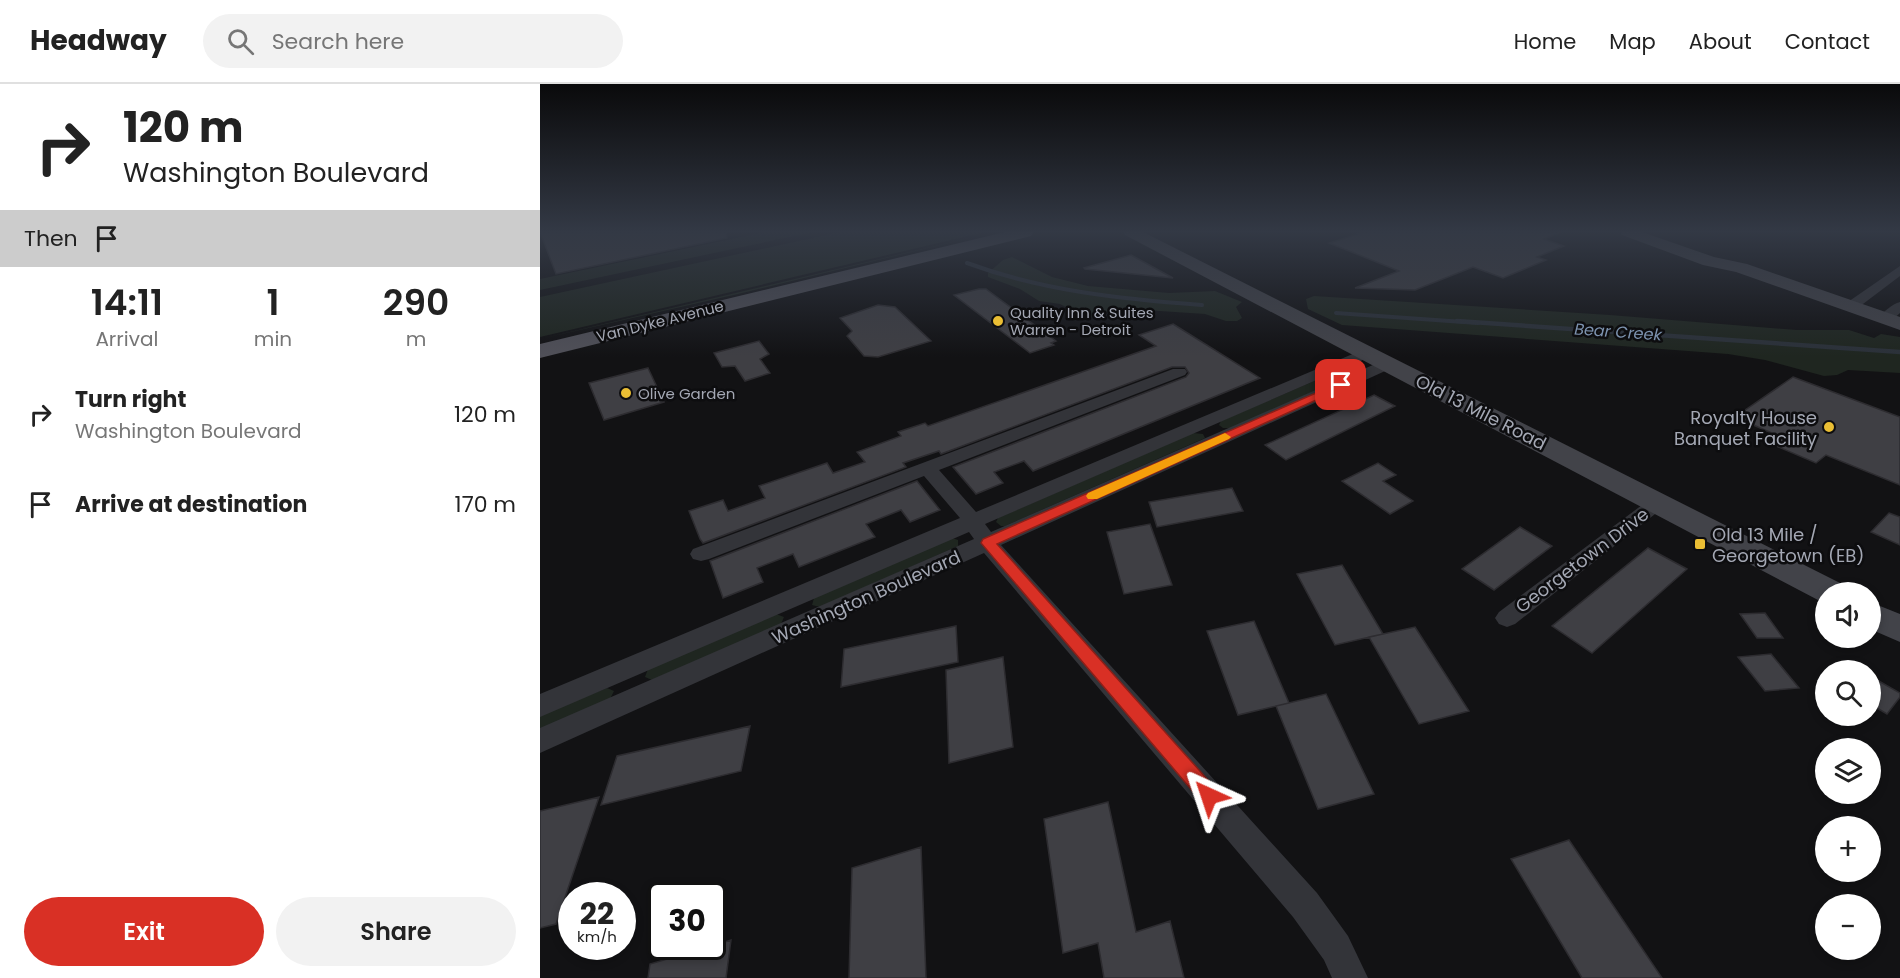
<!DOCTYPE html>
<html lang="en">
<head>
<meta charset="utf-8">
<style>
	body { margin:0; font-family:Poppins,sans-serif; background:#f2f2f2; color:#222; height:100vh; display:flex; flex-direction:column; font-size:22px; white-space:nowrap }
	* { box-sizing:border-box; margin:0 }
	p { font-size:20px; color:#767676 }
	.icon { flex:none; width:33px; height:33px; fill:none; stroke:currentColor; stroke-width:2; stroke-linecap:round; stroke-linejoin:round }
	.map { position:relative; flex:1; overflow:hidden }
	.drawer { display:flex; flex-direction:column; background:#fff; width:540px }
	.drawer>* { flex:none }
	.top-card { background:#fff; color:#222; overflow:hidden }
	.buttons { position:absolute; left:1275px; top:498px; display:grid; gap:12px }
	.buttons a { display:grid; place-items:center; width:66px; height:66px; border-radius:50%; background:#fff; box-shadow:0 3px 9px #0003; font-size:30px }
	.speed { position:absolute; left:18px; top:798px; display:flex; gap:12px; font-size:30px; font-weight:700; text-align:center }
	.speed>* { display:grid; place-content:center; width:78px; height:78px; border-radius:50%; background:#fff; box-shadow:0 3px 9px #0003; line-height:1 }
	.speed small { font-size:15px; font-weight:400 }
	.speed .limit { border:3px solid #111; border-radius:9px; background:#fff; color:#111 }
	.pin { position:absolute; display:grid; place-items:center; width:51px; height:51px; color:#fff; margin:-26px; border-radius:12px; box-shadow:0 3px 9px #0006 }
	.me { position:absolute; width:66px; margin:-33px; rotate:318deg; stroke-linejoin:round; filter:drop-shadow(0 0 4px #0008) }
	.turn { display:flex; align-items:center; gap:21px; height:126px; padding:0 24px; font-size:27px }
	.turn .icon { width:78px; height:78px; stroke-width:2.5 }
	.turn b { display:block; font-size:42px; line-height:51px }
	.then { display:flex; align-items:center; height:57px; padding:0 24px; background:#0003; gap:12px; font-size:22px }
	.eta { display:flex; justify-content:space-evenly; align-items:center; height:102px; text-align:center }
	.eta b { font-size:36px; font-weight:600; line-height:42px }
	.action { display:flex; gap:12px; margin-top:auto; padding:12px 24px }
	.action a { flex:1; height:69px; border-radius:36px; background:#d93025; color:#fff; font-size:24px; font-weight:600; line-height:69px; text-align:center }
	.action a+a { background:#f2f2f2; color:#222 }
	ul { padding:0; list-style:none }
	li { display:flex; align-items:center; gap:18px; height:90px; padding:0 24px }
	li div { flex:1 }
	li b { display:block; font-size:22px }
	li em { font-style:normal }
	header { display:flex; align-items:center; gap:36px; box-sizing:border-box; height:84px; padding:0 30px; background:#fff; border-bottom:2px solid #e0e0e0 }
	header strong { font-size:28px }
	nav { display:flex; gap:33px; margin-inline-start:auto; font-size:21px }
	.search { width:420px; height:54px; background:#f2f2f2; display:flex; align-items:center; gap:15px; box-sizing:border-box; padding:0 21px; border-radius:33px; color:#767676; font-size:22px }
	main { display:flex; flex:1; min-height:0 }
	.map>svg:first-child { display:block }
	.green { fill:#1f2620 }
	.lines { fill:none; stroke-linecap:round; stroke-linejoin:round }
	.stream-far1 { stroke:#2b3139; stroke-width:4 }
	.stream { stroke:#2b3139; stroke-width:4.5 }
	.building { fill:#3f3f44; stroke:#2d2c30; stroke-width:1.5 }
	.street { fill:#333439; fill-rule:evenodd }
	.secondary { fill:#424349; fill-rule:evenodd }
	.primary { fill:#505058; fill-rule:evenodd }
	.route { fill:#d93025; stroke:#8d1f18; stroke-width:1.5 }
	.slow { fill:#f59e0b }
	.poi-dot { fill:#eabe34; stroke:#0d0d0f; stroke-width:2 }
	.labels { text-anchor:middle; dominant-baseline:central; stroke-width:5; stroke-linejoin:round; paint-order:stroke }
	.far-poi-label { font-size:15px; fill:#a4a8b4; stroke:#0d0d0f; text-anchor:start }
	.far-street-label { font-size:15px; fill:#a4a8b4; stroke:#0d0d0f }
	.far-water-label { font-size:16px; font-style:italic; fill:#7c92ae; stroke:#0d0d0f }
	.street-label { font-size:18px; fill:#a4a8b4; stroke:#0d0d0f }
	.poi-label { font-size:18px; fill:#a4a8b4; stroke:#0d0d0f; text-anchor:end }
</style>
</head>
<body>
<header>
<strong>Headway</strong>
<div class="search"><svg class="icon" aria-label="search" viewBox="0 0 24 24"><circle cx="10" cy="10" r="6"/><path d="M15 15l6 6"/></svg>Search here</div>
<nav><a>Home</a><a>Map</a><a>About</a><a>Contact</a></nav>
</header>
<main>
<section class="drawer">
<div class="top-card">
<div class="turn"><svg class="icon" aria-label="right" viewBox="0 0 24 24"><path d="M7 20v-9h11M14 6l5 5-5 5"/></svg><div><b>120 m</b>Washington Boulevard</div></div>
<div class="then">Then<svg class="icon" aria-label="arrive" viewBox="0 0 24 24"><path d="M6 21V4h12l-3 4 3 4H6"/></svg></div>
</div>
<div class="eta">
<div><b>14:11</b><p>Arrival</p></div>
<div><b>1</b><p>min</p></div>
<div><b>290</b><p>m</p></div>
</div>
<ul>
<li><svg class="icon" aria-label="right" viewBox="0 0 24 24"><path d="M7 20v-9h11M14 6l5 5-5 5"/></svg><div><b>Turn right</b><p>Washington Boulevard</p></div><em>120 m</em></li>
<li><svg class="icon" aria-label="arrive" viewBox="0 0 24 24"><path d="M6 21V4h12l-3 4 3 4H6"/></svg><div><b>Arrive at destination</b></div><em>170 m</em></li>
</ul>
<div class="action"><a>Exit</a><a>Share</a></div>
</section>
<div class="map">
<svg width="1360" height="894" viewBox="0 0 1360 894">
	<rect width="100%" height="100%" fill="#121214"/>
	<!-- green -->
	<path class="green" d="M225 148H273L0 206V195Z
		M300 148H445L0 253V213Z
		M454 148 198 210 0 255Z
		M472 173 512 193 548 202 629 209 675 207 702 218 696 223 702 234 697 237H686L665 230 589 225 574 226 548 235 520 220 499 217 480 205 448 193V189L463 176Z
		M774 212 1070 231 1257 246H1309L1334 254 1341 250 1360 253V289L1308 286 1297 291 1284 292 1225 276 1188 270 802 241 768 225 766 215Z
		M816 281 821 284 820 287 691 344H683L679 341 681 337 809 282Z
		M653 349 663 350 665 354 465 442H461L456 438 458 434Z
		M412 454 418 456V462L280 523 272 521 274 514Z
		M236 530 244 533 241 540 112 596 105 593 108 585Z
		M67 604 74 607 69 617 0 648V631Z"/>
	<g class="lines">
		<!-- stream-far1 -->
		<path class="stream-far1" d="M427 179C503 207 581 215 662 221
			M796 229 938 239"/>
		<!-- stream -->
		<path class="stream" d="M917 237 1360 268"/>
	</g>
	<!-- building -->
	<path class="building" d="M0 148H186L187 154 16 190Z
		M824 148H1021L1004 155 1024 162 997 173 1006 176 963 194 933 183 875 206 815 204 859 187 789 159Z
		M591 171 633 194 545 185 544 184Z
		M439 205H446L516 257 511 259 514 261 490 269 414 211Z
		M338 221 355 223 391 257 338 273 324 272 307 252 312 247 300 234Z
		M633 240 720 294 493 387 484 377 454 388 463 399 436 410 413 383 646 293 649 289 645 283H632L401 370 399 367 363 379 366 383 163 459 160 455 149 427 183 416 188 427 225 414 219 402 287 379 293 389 325 378 317 368 361 352 358 348 385 339 388 342 616 262 599 251Z
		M219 257 229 270 220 275 230 289 205 297 195 282 182 283 174 269Z
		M108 284 124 318 64 336 49 299Z
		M1253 293 1360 333V401L1286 371 1276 379 1234 361 1243 354 1195 333Z
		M834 311 855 322 746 376 725 361Z
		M838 379 856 391 843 397 873 417 850 430 802 397Z
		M377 397 400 426 370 438 361 426 326 440 335 453 259 483 253 470 217 484 223 498 183 514 170 477Z
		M692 404 703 427 617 443 609 418Z
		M1349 429 1360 433V461L1331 448Z
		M610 440 632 501 584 510 567 448Z
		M980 443 1012 462 954 506 922 485Z
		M1108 464 1147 485 1052 569 1012 542Z
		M802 481 843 550 795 561 757 490Z
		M1225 529 1243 554H1217L1200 530Z
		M714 537 749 619 698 631 667 547Z
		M416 542 418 578 301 603 304 565Z
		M875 543 929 627 879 640 829 553Z
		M1231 570 1259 604 1225 607 1198 573Z
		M463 573 473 663 409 679 406 586Z
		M1330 592 1360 609V613L1347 630 1330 620Z
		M786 610 834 710 778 725 736 622Z
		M210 642 201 687 61 721 77 672Z
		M59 713 16 840 0 844V727Z
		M568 718 596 848 630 837 644 894H564L558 859 523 869 504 735Z
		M1029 756 1122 894H1042L971 775Z
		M381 763 386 894H309L312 784Z
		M191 856 186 894H108L110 880Z"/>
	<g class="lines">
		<!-- street -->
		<path class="street" d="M1360 182V192L1315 226H1305L1303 223 1305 220Z
			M1360 218V229L1350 238H1340L1338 235C1343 228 1352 220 1360 218Z
			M827 264 835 269 832 272 445 440 451 448 842 277H854L856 280 854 283 461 461 777 809 808 852 828 894H792L784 876 753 833 444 469 0 669V644L434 455 429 448 0 633V610L420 434 384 392 169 475 161 477 153 475 150 470 153 465 633 285H645L647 288 645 291 399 386 436 428Z
			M1117 413 1124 415 1127 419 1124 423 975 540 967 543 959 540 955 534 959 528 1110 415Z"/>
		<!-- secondary -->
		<path class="secondary" d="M583 148H603L1302 500 1306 508H1286V518L1278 516 585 151Z
			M1080 148H1102L1174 173 1207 180 1360 233V246L1196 188 1163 181 1082 151Z
			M1330 518 1360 530V558L1330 545Z"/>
		<!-- primary -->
		<path class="primary" d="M465 148H494L491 152 0 274V260Z"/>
	</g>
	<!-- sky -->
	<linearGradient id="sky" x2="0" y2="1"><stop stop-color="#0a0a0b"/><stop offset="0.54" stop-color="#333945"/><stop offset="1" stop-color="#333945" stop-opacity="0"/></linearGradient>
	<rect width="1360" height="273" fill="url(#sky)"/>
	<!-- route -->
	<path class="route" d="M801 298 805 299V303L457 460 676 705 678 712 676 718 669 720 662 718 441 459 443 455Z"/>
	<!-- slow -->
	<path class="slow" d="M685 349 691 353 689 355 557 415H548L546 412 548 409Z"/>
	<!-- markers -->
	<g class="poi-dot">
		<circle cx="458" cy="237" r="6"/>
		<circle cx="86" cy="309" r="6"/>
		<circle cx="1289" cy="343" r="6"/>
		<rect x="1154" y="454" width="12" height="12" rx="3"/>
	</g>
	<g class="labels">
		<!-- far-poi labels -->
		<g class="far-poi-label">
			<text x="470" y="228">Quality Inn &amp; Suites<tspan x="470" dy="17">Warren - Detroit</tspan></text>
			<text x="98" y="309">Olive Garden</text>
		</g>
		<!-- far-street labels -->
		<g class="far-street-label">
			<text transform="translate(120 237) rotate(-14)">Van Dyke Avenue</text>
		</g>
		<!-- far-water labels -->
		<g class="far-water-label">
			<text transform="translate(1078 248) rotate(4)">Bear Creek</text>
		</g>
		<!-- street labels -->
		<g class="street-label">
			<text transform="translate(941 328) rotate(27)">Old 13 Mile Road</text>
			<text transform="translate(1042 476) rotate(-37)">Georgetown Drive</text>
			<text transform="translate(326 513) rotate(-24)">Washington Boulevard</text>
		</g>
		<!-- poi labels -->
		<g class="poi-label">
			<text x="1277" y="333">Royalty House<tspan x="1277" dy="21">Banquet Facility</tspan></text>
			<text x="1172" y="450" text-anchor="start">Old 13 Mile /<tspan x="1172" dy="21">Georgetown (EB)</tspan></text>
		</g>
	</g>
</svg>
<div class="buttons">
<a><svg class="icon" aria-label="sound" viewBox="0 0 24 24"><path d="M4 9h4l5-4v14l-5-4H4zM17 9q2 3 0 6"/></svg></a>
<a><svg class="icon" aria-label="search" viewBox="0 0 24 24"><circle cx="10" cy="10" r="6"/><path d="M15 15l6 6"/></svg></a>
<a><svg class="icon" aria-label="layers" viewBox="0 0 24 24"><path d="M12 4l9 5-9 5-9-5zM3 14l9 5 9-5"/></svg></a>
<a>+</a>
<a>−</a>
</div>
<div class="speed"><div>22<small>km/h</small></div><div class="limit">30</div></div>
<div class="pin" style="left:801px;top:301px;background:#d93025"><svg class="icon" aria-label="arrive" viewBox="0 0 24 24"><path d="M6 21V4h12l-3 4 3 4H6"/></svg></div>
<svg class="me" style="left:669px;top:712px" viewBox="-20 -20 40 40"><path d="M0-17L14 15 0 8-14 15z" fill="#d93025" stroke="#fff" stroke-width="4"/></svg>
</div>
</main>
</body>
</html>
